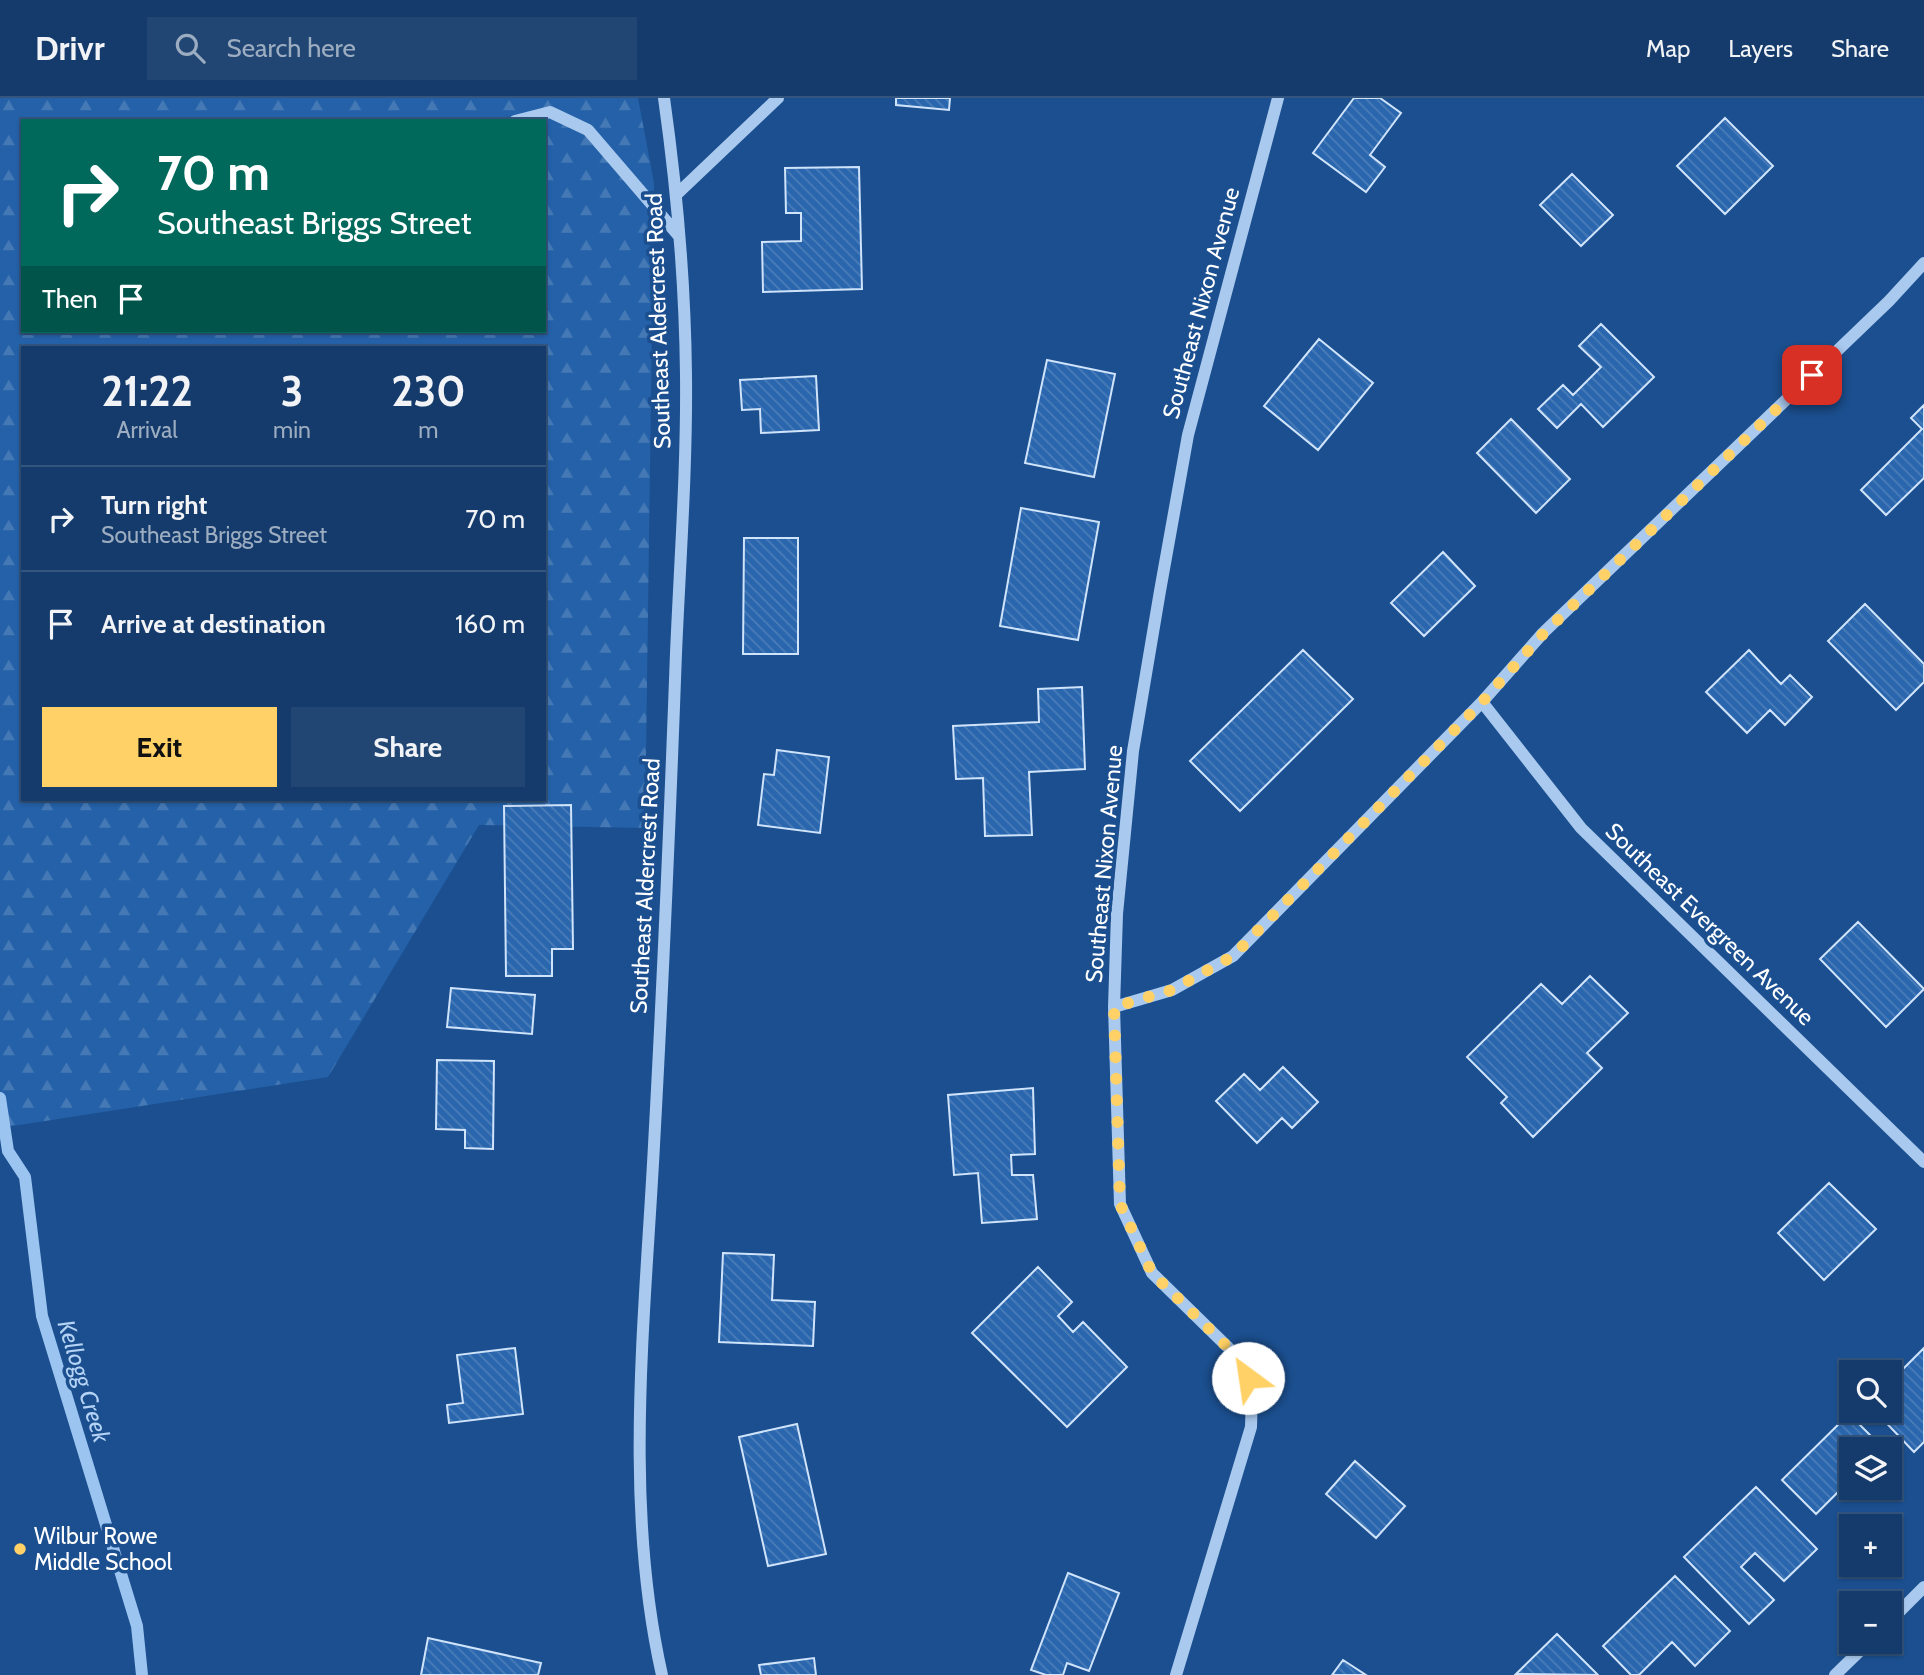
<!DOCTYPE html>
<html lang="en">
<head>
<meta charset="utf-8">
<style>
	body { margin:0; font-family:Cabin,sans-serif; background:#214673; color:#f1f3f6; height:100vh; display:flex; flex-direction:column; font-size:26px; white-space:nowrap }
	* { box-sizing:border-box; margin:0 }
	p { font-size:23px; color:#9dadc1 }
	.icon { flex:none; width:38px; height:38px; fill:none; stroke:currentColor; stroke-width:2; stroke-linecap:round; stroke-linejoin:round }
	.map { position:relative; flex:1; overflow:hidden }
	.side { position:absolute; left:21px; top:248px; width:525px; height:455px; display:flex; flex-direction:column; background:#143b6b; border-radius:0px; box-shadow:0 2px 5px #0004,0 0 0 2px #33557e }
	.side>* { flex:none }
	.hud { position:absolute; left:21px; top:21px; width:525px; height:214px; border-radius:0px; box-shadow:0 2px 5px #0004,0 0 0 2px #33557e; background:#00695c; color:#fff; overflow:hidden }
	.buttons { position:absolute; left:1839px; top:1262px; display:grid; gap:14px }
	.buttons a { display:grid; place-items:center; width:63px; height:63px; border-radius:0px; background:#143b6b; box-shadow:0 2px 5px #0004,0 0 0 2px #33557e; font-size:35px }
	.pin { position:absolute; display:grid; place-items:center; width:60px; height:60px; color:#fff; margin:-30px; border-radius:14px; box-shadow:0 4px 10px #0006 }
	.me { position:absolute; width:77px; margin:-38px; rotate:329deg; stroke-linejoin:round; filter:drop-shadow(0 0 5px #0008) }
	.turn { display:flex; align-items:center; gap:24px; height:147px; padding:0 21px; font-size:32px }
	.turn .icon { width:91px; height:91px; stroke-width:2.5 }
	.turn b { display:block; font-size:49px; line-height:60px }
	.then { display:flex; align-items:center; height:66px; padding:0 21px; background:#0003; gap:14px; font-size:26px }
	.eta { display:flex; justify-content:space-evenly; align-items:center; height:119px; text-align:center }
	.eta b { font-size:42px; font-weight:800; line-height:49px }
	.button { display:flex; gap:14px; margin-top:auto; padding:14px 21px }
	.button a { flex:1; height:80px; border-radius:0px; background:#ffd166; color:#111; font-size:28px; font-weight:800; line-height:80px; text-align:center }
	.button a+a { background:#214673; color:#f1f3f6 }
	ul { padding:0; list-style:none }
	li { display:flex; align-items:center; gap:21px; height:105px; padding:0 21px; border-top:2px solid #33557e }
	li div { flex:1 }
	li b { display:block; font-size:26px }
	li em { font-style:normal }
	header { display:flex; align-items:center; gap:42px; box-sizing:border-box; height:98px; padding:0 35px; background:#143b6b; border-bottom:2px solid #33557e }
	header strong { font-size:33px }
	nav { display:flex; gap:38px; margin-inline-start:auto; font-size:24px }
	.search { width:490px; height:63px; background:#214673; display:flex; align-items:center; gap:18px; box-sizing:border-box; padding:0 24px; border-radius:0px; color:#9dadc1; font-size:26px }
	.map>svg:first-child { display:block }
	.forest { fill:url(#forest-firs); fill-rule:evenodd }
	.lines { fill:none; stroke-linecap:round; stroke-linejoin:round }
	.stream { stroke:#9cc4f0; stroke-width:12 }
	.building { fill:url(#building-back-hatch); stroke:#cfe3fa; stroke-width:2 }
	.minor { stroke:#a9c9ee; stroke-width:12 }
	.route { stroke:#ffd166; stroke-width:12; stroke-dasharray:0 21.6 }
	.poi-dot { fill:#ffd166; stroke:#1b4f8f; stroke-width:2.5 }
	.labels { text-anchor:middle; dominant-baseline:central; stroke-width:7; stroke-linejoin:round; paint-order:stroke }
	.street-label { font-size:23px; fill:#fff; stroke:#1b4f8f }
	.poi-label { font-size:23px; fill:#fff; stroke:#1b4f8f; text-anchor:start }
	.water-label { font-size:24px; font-style:italic; fill:#b5d3f5; stroke:#1b4f8f }
</style>
</head>
<body>
<header>
<strong>Drivr</strong>
<div class="search"><svg class="icon" aria-label="search" viewBox="0 0 24 24"><circle cx="10" cy="10" r="6"/><path d="M15 15l6 6"/></svg>Search here</div>
<nav><a>Map</a><a>Layers</a><a>Share</a></nav>
</header>
<div class="map">
<svg width="1924" height="1577" viewBox="0 0 1924 1577">
	<defs>
		<pattern id="forest-firs" width="22" height="20" patternUnits="userSpaceOnUse" patternTransform="scale(1.75)"><rect width="22" height="20" fill="#2461a8"/><path d="M5 1l3.5 6h-7zM16 11l3.5 6h-7z" fill="#4579b5"/></pattern>
		<pattern id="building-back-hatch" width="6" height="6" patternUnits="userSpaceOnUse" patternTransform="scale(1.75)"><rect width="6" height="6" fill="#2a66ad"/><path d="M-1 5l2 2M0 0l6 6M5-1l2 2" fill="none" stroke="#4a7db9"/></pattern>
	</defs>
	<rect width="100%" height="100%" fill="#1b4f8f"/>
	<!-- forest -->
	<path class="forest" d="M0 0H638L654 85 645 730 479 727 328 979 0 1030ZM23 23H544V233H23ZM23 250H544V702H23Z"/>
	<g class="lines">
		<!-- stream -->
		<path class="stream" d="M0 1000 8 1053 25 1079 42 1218 137 1528 142 1577"/>
	</g>
	<!-- building -->
	<path class="building" d="M896 0H950L949 12 896 7Z
		M1354 0H1380L1401 15 1370 57 1385 69 1366 94 1313 55Z
		M1725 20 1773 68 1725 116 1677 68Z
		M859 69 862 191 763 194 762 144 801 143V115H786L785 70Z
		M1572 76 1613 117 1581 148 1540 107Z
		M1601 226 1654 279 1603 329 1581 306 1557 330 1538 311 1563 287 1573 297 1601 269 1579 248Z
		M1319 241 1373 285 1318 352 1264 308Z
		M1047 262 1115 276 1094 379 1025 365Z
		M816 278 819 332 761 335 760 311 742 312 740 282Z
		M1924 307V380L1886 417 1861 392 1922 331 1911 320Z
		M1511 321 1570 381 1536 415 1477 355Z
		M1021 410 1099 424 1078 542 1000 528Z
		M744 440H798V556H743Z
		M1443 454 1475 488 1424 538 1391 505Z
		M1865 506 1924 566V584L1896 612 1828 543Z
		M1303 552 1353 601 1240 713 1190 663Z
		M1749 552 1781 586 1790 577 1812 599 1785 627 1770 612 1747 635 1706 594Z
		M1082 589 1085 671 1029 674 1032 737 985 738 983 680 956 681 953 628 1039 624 1038 591Z
		M777 652 829 659 820 735 758 727 764 676 774 677Z
		M571 707 573 851H552V878H506L504 708Z
		M1858 824 1924 891 1886 929 1820 861Z
		M1590 878 1628 915 1587 955 1602 970 1533 1039 1501 1005 1507 999 1467 959 1541 886 1562 906Z
		M451 890 535 897 532 936 447 929Z
		M437 962 494 963 493 1051 465 1050V1032L436 1031Z
		M1283 969 1318 1004 1292 1030 1282 1020 1257 1045 1216 1003 1244 976 1260 992Z
		M1033 990 1035 1056 1011 1057 1012 1077H1033L1037 1121 982 1125 978 1075 954 1077 948 997Z
		M1829 1085 1876 1131 1824 1182 1778 1135Z
		M723 1155 774 1157 772 1202 815 1204 813 1248 719 1244Z
		M1038 1169 1072 1204 1058 1218 1073 1234 1083 1224 1127 1269 1067 1329 972 1235Z
		M515 1250 523 1316 449 1325 447 1307 463 1305 457 1257Z
		M1924 1250V1344L1914 1354 1874 1312H1890V1284Z
		M1849 1316 1884 1351H1852V1380L1816 1416 1782 1382Z
		M797 1326 826 1456 768 1468 739 1339Z
		M1355 1363 1405 1408 1376 1440 1326 1396Z
		M1756 1389 1817 1451 1784 1483 1755 1455 1741 1469 1774 1502 1749 1526 1684 1459Z
		M1068 1475 1119 1495 1089 1573 1067 1565 1063 1577H1046L1031 1572Z
		M1675 1478 1730 1533 1695 1568 1672 1544 1639 1577H1631L1603 1548Z
		M1557 1536 1598 1577 1516 1576Z
		M428 1540 541 1565 538 1577H421Z
		M814 1560 816 1577H761L759 1567Z
		M1343 1562 1366 1577H1332Z"/>
	<g class="lines">
		<!-- minor -->
		<path class="minor" d="M515 23 550 14 588 32 679 138
			M677 96 778 0
			M1482 604 1581 730 1924 1064
			M1114 909 1172 892 1233 858 1482 604 1543 535 1889 203 1924 165
			M1890 1523 1924 1489
			M662 1577C623 1405 645 1221 654 1047 663 883 670 719 676 555 680 462 687 369 686 277 685 184 677 92 664 0
			M1176 1577 1251 1329 1252 1296 1244 1265 1152 1175 1120 1106 1114 909 1117 816 1133 653 1160 493 1188 337 1278 0
			M1835 1577 1869 1544"/>
	</g>
	<g class="lines">
		<!-- route -->
		<path class="route" d="M1248 1280 1244 1265 1152 1175 1120 1106 1114 909 1172 892 1233 858 1482 604 1543 536 1812 277"/>
	</g>
	<!-- markers -->
	<circle class="poi-dot" cx="20" cy="1451" r="7"/>
	<g class="labels">
		<!-- street labels -->
		<g class="street-label">
			<text transform="translate(1201 205) rotate(-75)">Southeast Nixon Avenue</text>
			<text transform="translate(658 223) rotate(-92)">Southeast Aldercrest Road</text>
			<text transform="translate(1104 766) rotate(-85)">Southeast Nixon Avenue</text>
			<text transform="translate(645 788) rotate(-87)">Southeast Aldercrest Road</text>
			<text transform="translate(1710 826) rotate(44)">Southeast Evergreen Avenue</text>
		</g>
		<!-- poi labels -->
		<g class="poi-label">
			<text x="34" y="1438">Wilbur Rowe<tspan x="34" dy="26">Middle School</tspan></text>
		</g>
		<!-- water labels -->
		<g class="water-label">
			<text transform="translate(84 1283) rotate(73)">Kellogg Creek</text>
		</g>
	</g>
</svg>
<div class="buttons">
<a><svg class="icon" aria-label="search" viewBox="0 0 24 24"><circle cx="10" cy="10" r="6"/><path d="M15 15l6 6"/></svg></a>
<a><svg class="icon" aria-label="layers" viewBox="0 0 24 24"><path d="M12 4l9 5-9 5-9-5zM3 14l9 5 9-5"/></svg></a>
<a>+</a>
<a>−</a>
</div>
<div class="pin" style="left:1812px;top:277px;background:#d93025"><svg class="icon" aria-label="arrive" viewBox="0 0 24 24"><path d="M6 21V4h12l-3 4 3 4H6"/></svg></div>
<svg class="me" style="left:1248px;top:1280px" viewBox="-20 -20 40 40"><circle r="19" fill="#fff"/><path d="M0-13L10 11 0 6-10 11z" fill="#ffd166"/></svg>
<div class="hud">
<div class="turn"><svg class="icon" aria-label="right" viewBox="0 0 24 24"><path d="M7 20v-9h11M14 6l5 5-5 5"/></svg><div><b>70 m</b>Southeast Briggs Street</div></div>
<div class="then">Then<svg class="icon" aria-label="arrive" viewBox="0 0 24 24"><path d="M6 21V4h12l-3 4 3 4H6"/></svg></div>
</div>
<section class="side">
<div class="eta">
<div><b>21:22</b><p>Arrival</p></div>
<div><b>3</b><p>min</p></div>
<div><b>230</b><p>m</p></div>
</div>
<ul>
<li><svg class="icon" aria-label="right" viewBox="0 0 24 24"><path d="M7 20v-9h11M14 6l5 5-5 5"/></svg><div><b>Turn right</b><p>Southeast Briggs Street</p></div><em>70 m</em></li>
<li><svg class="icon" aria-label="arrive" viewBox="0 0 24 24"><path d="M6 21V4h12l-3 4 3 4H6"/></svg><div><b>Arrive at destination</b></div><em>160 m</em></li>
</ul>
<div class="button"><a>Exit</a><a>Share</a></div>
</section>
</div>
</body>
</html>
